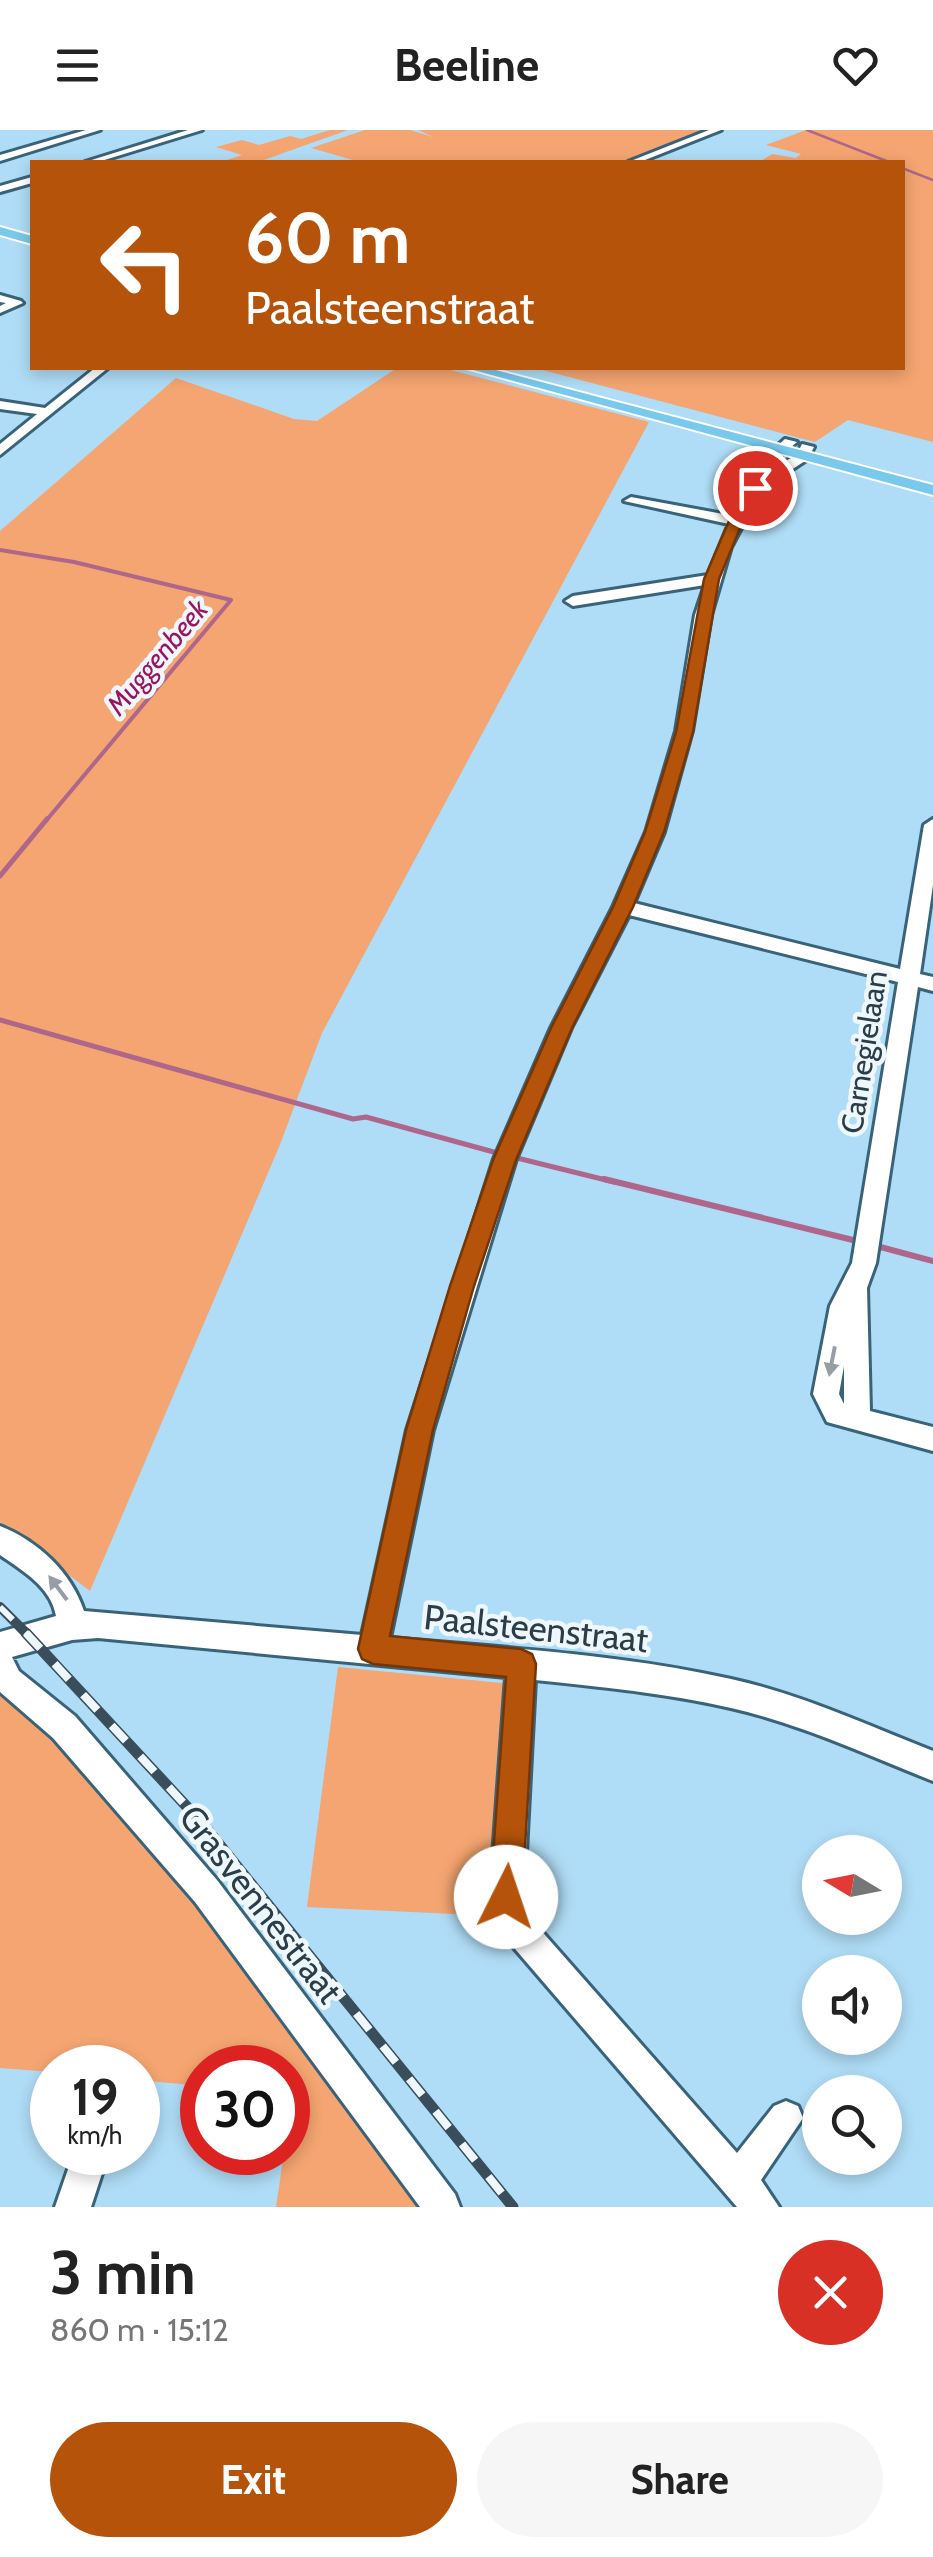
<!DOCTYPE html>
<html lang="en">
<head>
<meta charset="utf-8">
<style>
	body { margin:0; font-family:Cabin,sans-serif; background:#f6f6f6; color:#222; height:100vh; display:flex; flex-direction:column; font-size:38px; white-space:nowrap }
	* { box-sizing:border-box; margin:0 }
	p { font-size:32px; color:#767676 }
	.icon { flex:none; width:55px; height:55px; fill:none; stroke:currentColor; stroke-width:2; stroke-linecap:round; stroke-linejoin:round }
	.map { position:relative; height:2077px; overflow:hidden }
	.panel { display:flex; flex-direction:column; background:#fff; flex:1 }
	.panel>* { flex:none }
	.top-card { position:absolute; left:30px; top:30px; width:875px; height:210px; border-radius:0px; box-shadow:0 5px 15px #0003; background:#b45309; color:#fff; overflow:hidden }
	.needle { width:65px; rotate:280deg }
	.tools { position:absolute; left:802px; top:1705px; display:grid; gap:20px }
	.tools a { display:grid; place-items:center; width:100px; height:100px; border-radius:50%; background:#fff; box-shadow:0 5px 15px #0003; font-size:50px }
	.speed { position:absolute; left:30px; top:1915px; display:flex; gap:20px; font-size:50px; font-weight:700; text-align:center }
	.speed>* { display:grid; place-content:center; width:130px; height:130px; border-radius:50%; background:#fff; box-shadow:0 5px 15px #0003; line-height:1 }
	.speed small { font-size:25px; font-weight:400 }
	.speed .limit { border:15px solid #d22; background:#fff; color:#111 }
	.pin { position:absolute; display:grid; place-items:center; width:85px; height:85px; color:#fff; margin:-42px; border:5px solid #fff; border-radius:50%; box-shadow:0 2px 10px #0007 }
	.me { position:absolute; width:110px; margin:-55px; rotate:4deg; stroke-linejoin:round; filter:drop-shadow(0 0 8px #0008) }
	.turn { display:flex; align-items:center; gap:35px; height:210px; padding:0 50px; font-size:45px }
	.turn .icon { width:130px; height:130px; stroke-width:2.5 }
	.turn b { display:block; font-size:70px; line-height:85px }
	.round { display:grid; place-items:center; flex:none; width:105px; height:105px; border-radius:52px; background:#f6f6f6 }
	.overview { display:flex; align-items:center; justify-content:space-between; height:170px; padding:0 50px }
	h1 { font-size:60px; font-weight:700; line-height:75px }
	.action { display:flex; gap:20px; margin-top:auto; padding:20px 50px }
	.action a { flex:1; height:115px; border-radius:60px; background:#b45309; color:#fff; font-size:40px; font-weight:700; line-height:115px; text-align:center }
	.action a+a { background:#f6f6f6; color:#222 }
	header { display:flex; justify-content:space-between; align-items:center; height:130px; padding:0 50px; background:#fff; font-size:45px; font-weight:700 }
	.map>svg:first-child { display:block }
	.green { fill:#f4a571 }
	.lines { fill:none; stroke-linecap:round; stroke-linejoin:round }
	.stream-far3 { stroke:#ae668b; stroke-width:2.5 }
	.stream-far2 { stroke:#ae668b; stroke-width:4 }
	.stream-far1 { stroke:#ae668b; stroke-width:5 }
	.stream { stroke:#ae668b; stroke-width:6 }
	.minor-casing { stroke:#396379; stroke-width:6 }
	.major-casing { stroke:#fff; stroke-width:4 }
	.minor { fill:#fff; fill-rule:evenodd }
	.major { fill:#78c9ec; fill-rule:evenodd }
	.rail-far1-casing { stroke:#394d5a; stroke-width:10 }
	.rail-casing { stroke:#394d5a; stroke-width:11 }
	.rail-far1 { stroke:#eef7fc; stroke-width:6; stroke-dasharray:18; stroke-linecap:butt }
	.rail { stroke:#eef7fc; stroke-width:8; stroke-dasharray:21; stroke-linecap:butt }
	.oneway { fill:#959ea4 }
	.route { fill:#b45309; stroke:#753606; stroke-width:2.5 }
	.labels { text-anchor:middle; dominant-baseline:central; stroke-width:9; stroke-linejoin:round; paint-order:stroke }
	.far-water-label { font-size:28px; font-style:italic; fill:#9b145f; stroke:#eef7fc }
	.street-label { font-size:30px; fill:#2b3d48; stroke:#eef7fc }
	.near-street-label { font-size:35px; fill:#2b3d48; stroke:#eef7fc }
</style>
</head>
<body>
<header><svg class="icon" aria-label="menu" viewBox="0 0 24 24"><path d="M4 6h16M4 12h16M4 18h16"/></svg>Beeline<svg class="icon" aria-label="heart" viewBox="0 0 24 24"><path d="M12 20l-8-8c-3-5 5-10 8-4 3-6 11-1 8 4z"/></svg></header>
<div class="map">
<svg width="933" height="2077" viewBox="0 0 933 2077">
	<rect width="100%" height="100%" fill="#afdcf6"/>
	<!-- green -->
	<path class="green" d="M330 0H348L258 32H221L242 25 216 17 242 10 259 15 290 6 301 9Z
		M365 0H410L433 7 418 0H709L626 32H360L311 18Z
		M806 0H933V312L848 290 815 312 535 238H902V32H744L761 31 772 24 796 28 801 24 766 15Z
		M397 238H443L649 292 322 903 279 1017 90 1461 0 1392V401L176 248 294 289 317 291Z
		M338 1537 502 1553 507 1562 495 1786 307 1777Z
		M0 1554 17 1565 233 1812 429 2077H276L284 2023 288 2022 293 1964 288 1963V1938H202V1956L138 1950V1938H52V1942L0 1938Z"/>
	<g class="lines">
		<!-- stream-far3 -->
		<path class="stream-far3" d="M807 0 889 32
			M902 38 933 50"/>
		<!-- stream-far2 -->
		<path class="stream-far2" d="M0 420 74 432 231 470 45 692"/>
		<!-- stream-far1 -->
		<path class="stream-far1" d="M0 746 47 689
			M0 890 353 989 366 987 501 1024
			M513 1027 614 1052"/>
		<!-- stream -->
		<path class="stream" d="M604 1049 857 1111
			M873 1115 933 1131"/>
		<defs>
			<path id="minor" d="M86 0H100L0 31V25Z
				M188 0H202L98 32H85Z
				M709 0H721L640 32H628Z
				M32 47V53L0 62V56Z
				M0 165 21 171 23 173 0 183V176L6 173 0 172Z
				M95 238H108L0 325V314L37 284 0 279V271L45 278Z
				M785 309 797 312 779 327 772 340 797 324 802 314 814 317 808 329 762 359 731 417 711 485 692 601 664 702 634 773 900 839 924 695 933 689V755L920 844 933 847V861L918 857 876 1133 867 1158 870 1281 933 1297V1321L827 1292 813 1264 830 1176 852 1133 898 852 629 785 571 898 516 1029 433 1300 390 1508C504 1518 619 1524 731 1549 800 1564 867 1595 933 1621V1651C867 1625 801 1594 731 1578 666 1563 601 1557 535 1550L523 1780 737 2023 774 1976 786 1971 798 1976 803 1988 761 2050 779 2077H737L497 1798 490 1767 506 1547 98 1508 72 1510 12 1527 19 1541 75 1586 217 1750 455 2064 460 2077H420L195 1772 53 1608 0 1562V1502L56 1486C51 1457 23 1441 0 1425V1396C38 1411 71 1442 84 1481L362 1505 407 1300 494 1029 551 898 613 777 646 702 676 601 695 485 705 455 573 476 565 471 573 466 708 445 729 394 624 371 631 367 734 386 767 325ZM844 1236V1274L839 1264Z
				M74 2022H109L91 2077H55Z"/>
			<path id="major" d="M0 97 32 106V114L0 105Z
				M466 238H488L933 355V365Z"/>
		</defs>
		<!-- minor casing -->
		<use href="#minor" class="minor-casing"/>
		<!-- major casing -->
		<use href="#major" class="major-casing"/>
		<!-- minor -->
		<use href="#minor" class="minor"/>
		<!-- major -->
		<use href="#major" class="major"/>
		<defs>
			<path id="rail-far1" d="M0 1477 29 1506"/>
			<path id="rail" d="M26 1503 202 1693 513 2077"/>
		</defs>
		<!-- rail-far1 casing -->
		<use href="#rail-far1" class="rail-far1-casing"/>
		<!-- rail casing -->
		<use href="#rail" class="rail-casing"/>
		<!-- rail-far1 -->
		<use href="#rail-far1" class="rail-far1"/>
		<!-- rail -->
		<use href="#rail" class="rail"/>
	</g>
	<!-- one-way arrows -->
	<defs><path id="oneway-solid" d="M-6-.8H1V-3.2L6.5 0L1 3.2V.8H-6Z" transform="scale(2.5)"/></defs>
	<g class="oneway">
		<use href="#oneway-solid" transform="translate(832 1231) rotate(101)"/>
		<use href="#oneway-solid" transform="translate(58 1458) rotate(-127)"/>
	</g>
	<!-- route -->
	<path class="route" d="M755 353 762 358 743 391 719 449 693 602 664 702 633 777 572 898 516 1030 474 1156 433 1300 390 1506 521 1519 532 1524 536 1534 522 1767 517 1779 506 1783 494 1779 490 1767 506 1547 373 1534 362 1529 358 1519 406 1300 450 1156 493 1030 551 898 613 777 645 702 676 602 704 449 729 391 750 355Z"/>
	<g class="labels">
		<!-- far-water labels -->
		<g class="far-water-label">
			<text transform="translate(157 527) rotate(-50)">Muggenbeek</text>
		</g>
		<!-- street labels -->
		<g class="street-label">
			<text transform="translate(864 922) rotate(-81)">Carnegielaan</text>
		</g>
		<!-- near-street labels -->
		<g class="near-street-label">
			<text transform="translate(536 1498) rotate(6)">Paalsteenstraat</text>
			<text transform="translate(261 1774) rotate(52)">Grasvennestraat</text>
		</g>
	</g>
</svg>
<div class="tools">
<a><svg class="needle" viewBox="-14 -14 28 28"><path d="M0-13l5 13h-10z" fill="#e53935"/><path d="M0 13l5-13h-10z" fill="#767676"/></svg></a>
<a><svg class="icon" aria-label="sound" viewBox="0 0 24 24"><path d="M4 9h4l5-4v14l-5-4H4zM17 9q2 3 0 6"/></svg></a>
<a><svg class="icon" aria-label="search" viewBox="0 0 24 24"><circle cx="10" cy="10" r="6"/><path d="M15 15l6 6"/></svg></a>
</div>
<div class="speed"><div>19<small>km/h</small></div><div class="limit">30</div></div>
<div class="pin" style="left:755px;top:358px;background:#d93025"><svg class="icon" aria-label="arrive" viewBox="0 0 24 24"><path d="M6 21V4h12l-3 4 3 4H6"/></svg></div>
<svg class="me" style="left:506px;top:1767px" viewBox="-20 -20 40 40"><circle r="19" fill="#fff"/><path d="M0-13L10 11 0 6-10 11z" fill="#b45309"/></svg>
<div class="top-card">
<div class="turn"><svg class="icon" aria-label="left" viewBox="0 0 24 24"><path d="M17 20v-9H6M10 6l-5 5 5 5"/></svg><div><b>60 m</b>Paalsteenstraat</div></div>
</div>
</div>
<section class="panel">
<div class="overview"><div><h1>3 min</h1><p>860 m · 15:12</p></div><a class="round" style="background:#d93025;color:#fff"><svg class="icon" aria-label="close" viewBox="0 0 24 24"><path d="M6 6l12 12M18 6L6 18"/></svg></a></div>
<div class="action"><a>Exit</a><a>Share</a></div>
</section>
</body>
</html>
